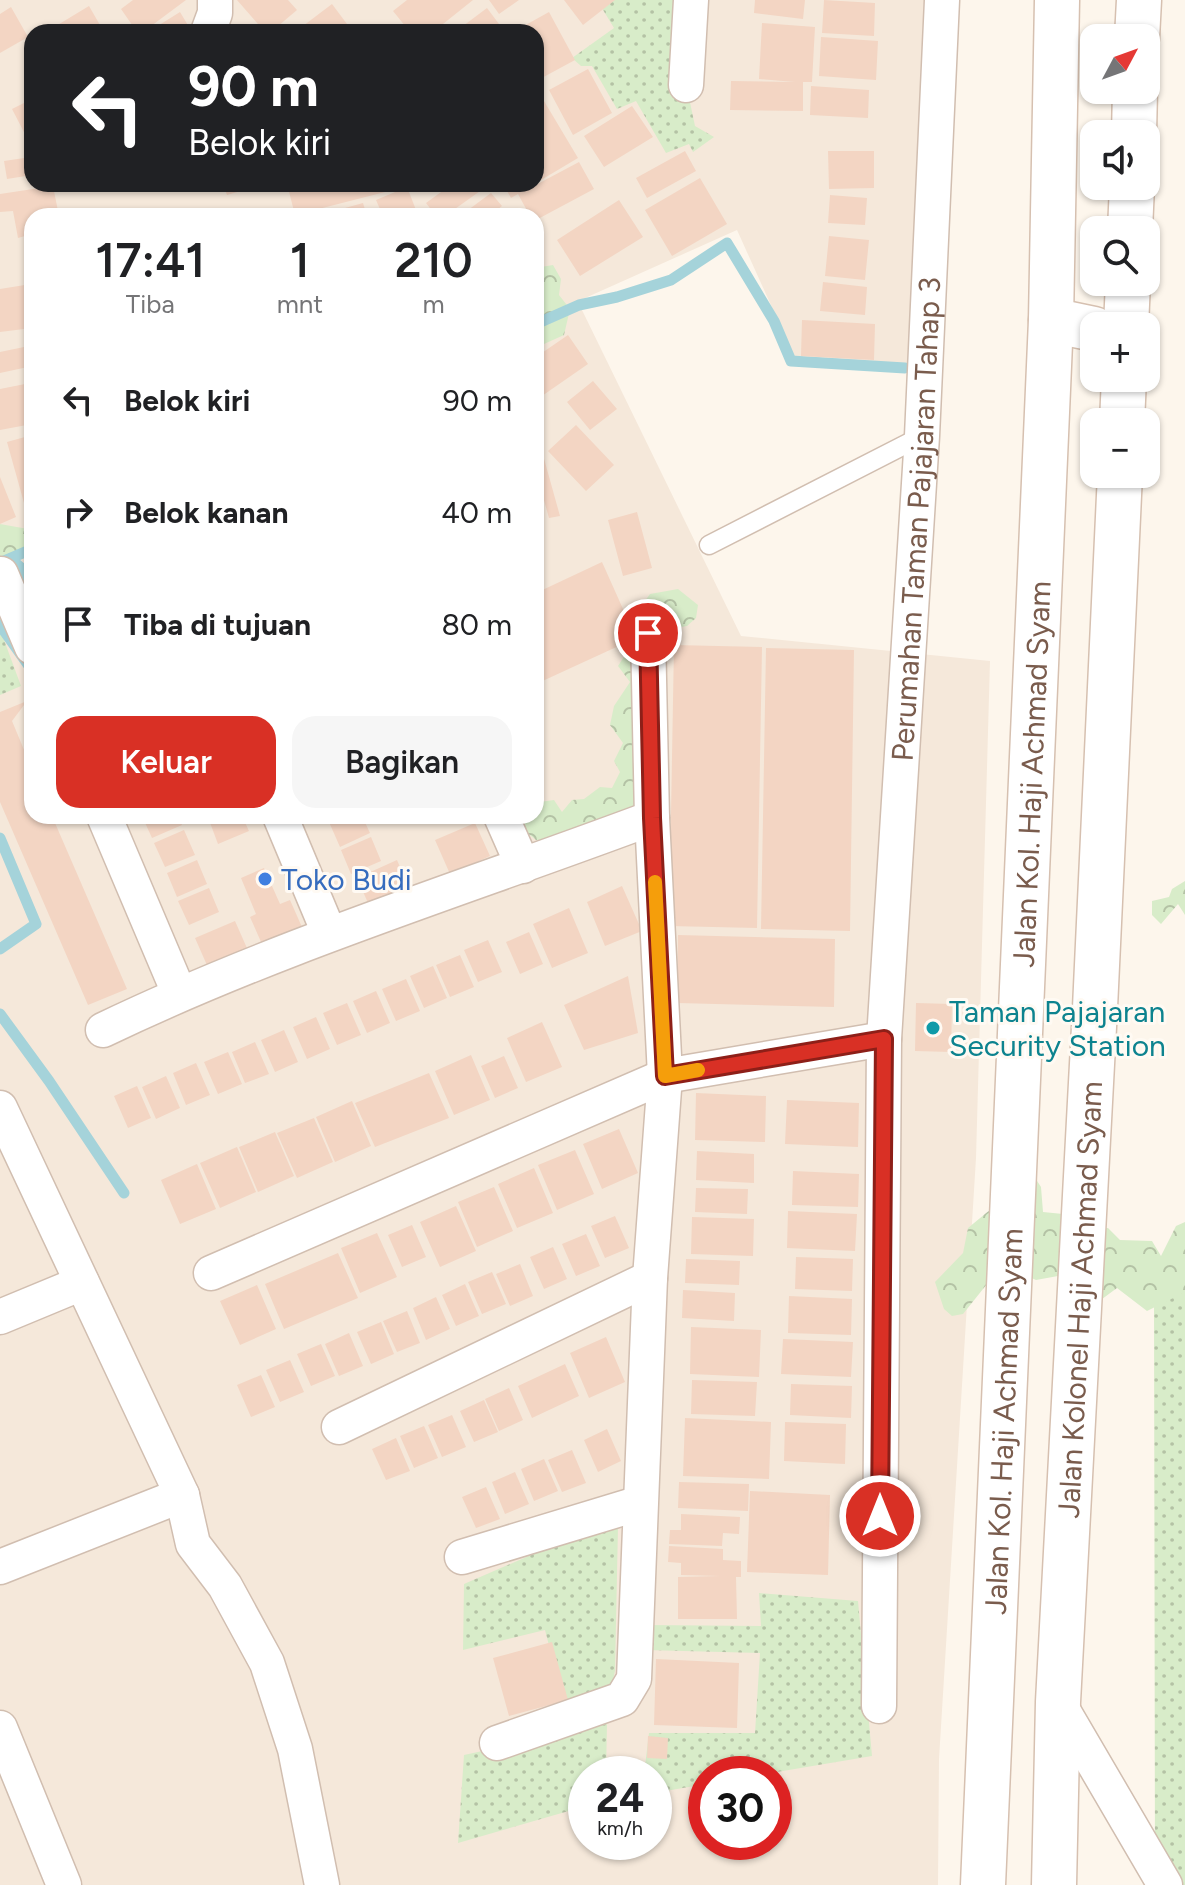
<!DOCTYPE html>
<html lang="id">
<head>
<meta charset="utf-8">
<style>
	body { margin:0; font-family:Figtree,sans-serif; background:#f6f6f6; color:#202124; height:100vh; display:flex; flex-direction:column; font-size:30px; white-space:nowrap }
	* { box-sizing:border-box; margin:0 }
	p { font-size:26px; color:#757577 }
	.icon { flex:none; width:44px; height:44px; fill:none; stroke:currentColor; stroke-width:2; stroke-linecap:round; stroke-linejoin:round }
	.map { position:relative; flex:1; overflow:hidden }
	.panel { position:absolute; left:24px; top:208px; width:520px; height:616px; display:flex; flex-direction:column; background:#fff; border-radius:24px; box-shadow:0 2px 6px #0004 }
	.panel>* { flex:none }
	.banner { position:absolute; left:24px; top:24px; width:520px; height:168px; border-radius:24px; box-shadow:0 2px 6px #0004; background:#202124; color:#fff; overflow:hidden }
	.needle { width:52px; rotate:49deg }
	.tools { position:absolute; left:1080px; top:24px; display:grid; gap:16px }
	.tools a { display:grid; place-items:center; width:80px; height:80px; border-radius:16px; background:#fff; box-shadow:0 2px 6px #0004; font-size:40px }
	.speed { position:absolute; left:568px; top:1756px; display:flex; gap:16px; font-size:40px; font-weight:700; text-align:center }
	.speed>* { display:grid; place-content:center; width:104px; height:104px; border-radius:50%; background:#fff; box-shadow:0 2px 6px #0004; line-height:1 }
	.speed small { font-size:20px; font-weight:400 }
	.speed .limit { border:12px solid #d22; background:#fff; color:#111 }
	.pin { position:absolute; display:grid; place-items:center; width:68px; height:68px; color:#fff; margin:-34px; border:4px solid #fff; border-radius:50%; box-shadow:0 2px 8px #0007 }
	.me { position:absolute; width:88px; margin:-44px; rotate:0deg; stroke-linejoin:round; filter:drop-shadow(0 0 6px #0008) }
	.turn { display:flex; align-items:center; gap:28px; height:168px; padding:0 32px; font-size:36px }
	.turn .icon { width:104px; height:104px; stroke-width:2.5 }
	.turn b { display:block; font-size:56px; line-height:68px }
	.eta { display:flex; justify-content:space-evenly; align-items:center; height:136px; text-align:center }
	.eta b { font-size:48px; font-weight:600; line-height:56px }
	.action { display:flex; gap:16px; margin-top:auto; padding:16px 32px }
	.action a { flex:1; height:92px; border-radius:24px; background:#d93025; color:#fff; font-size:32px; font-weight:600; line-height:92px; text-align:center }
	.action a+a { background:#f6f6f6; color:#202124 }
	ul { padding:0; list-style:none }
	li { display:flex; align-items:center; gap:24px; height:112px; padding:0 32px }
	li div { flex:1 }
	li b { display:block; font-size:30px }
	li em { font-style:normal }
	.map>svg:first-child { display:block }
	.residential { fill:#f5e8da; fill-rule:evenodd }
	.grass { fill:url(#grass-dots) }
	.forest { fill:url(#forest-crowns) }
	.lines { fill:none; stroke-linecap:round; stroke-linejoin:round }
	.stream { stroke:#a5d3da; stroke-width:11 }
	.building { fill:#f3d5c3 }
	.lane-casing { stroke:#d1beb0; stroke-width:21 }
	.street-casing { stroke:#d1beb0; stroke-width:37 }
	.secondary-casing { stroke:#d6c0b0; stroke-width:47 }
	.lane { stroke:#fff; stroke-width:18 }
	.street { stroke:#fff; stroke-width:34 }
	.secondary { stroke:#fff; stroke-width:44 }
	.route-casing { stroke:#8d1f18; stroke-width:20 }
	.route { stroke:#d93025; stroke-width:14 }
	.slow { stroke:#f59e0b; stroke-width:14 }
	.shop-dot { fill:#3f7fe0; stroke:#fffaf3; stroke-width:3 }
	.culture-dot { fill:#0f9aa8; stroke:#fffaf3; stroke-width:3 }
	.labels { text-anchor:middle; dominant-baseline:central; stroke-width:6; stroke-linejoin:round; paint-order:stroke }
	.street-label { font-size:30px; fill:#7a5c4d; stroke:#fffaf3 }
	.shop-label { font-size:30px; fill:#366cbe; stroke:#fffaf3; text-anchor:start }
	.culture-label { font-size:30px; fill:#0d838f; stroke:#fffaf3; text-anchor:start }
</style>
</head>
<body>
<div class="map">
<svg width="1185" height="1885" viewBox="0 0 1185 1885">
	<defs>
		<pattern id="grass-dots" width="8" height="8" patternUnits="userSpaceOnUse" patternTransform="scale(2)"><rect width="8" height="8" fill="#d8ecc9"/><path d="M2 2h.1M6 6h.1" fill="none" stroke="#b4c2a5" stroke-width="1.8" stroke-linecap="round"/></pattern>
		<pattern id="forest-crowns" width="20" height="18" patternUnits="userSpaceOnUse" patternTransform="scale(2)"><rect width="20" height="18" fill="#d8ecc9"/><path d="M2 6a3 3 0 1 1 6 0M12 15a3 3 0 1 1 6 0" fill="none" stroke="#b4c2a5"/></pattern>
	</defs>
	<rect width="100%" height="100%" fill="#fdf6ec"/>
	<!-- residential -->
	<path class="residential" d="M0 0H924L908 373 798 365 737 230 536 320V216H32V545L0 559ZM32 32H536V184H32Z
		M581 308 741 636 990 661 976 1158 939 1759 938 1885H0V563L32 549V816H536V328ZM586 1774H654V1842H586ZM706 1774H774V1842H706Z"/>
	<!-- grass -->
	<path class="grass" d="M597 0H676L687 88 695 126 714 137 693 152 689 144 666 153 636 101 617 109 592 66H581L572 58 614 28Z
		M0 629 21 686 0 695Z
		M1185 1270V1885H1155L1154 1297Z
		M605 1523 618 1527 615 1671 611 1690 565 1707 545 1630 463 1650 464 1584Z
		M759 1593 858 1601 872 1756 765 1774H706V1784L654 1793V1774H644L649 1733H755L760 1653 645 1650 646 1625 761 1626Z
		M607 1724 606 1774H586V1806L458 1843 464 1755Z"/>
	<!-- forest -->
	<path class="forest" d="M536 265 541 267 553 265 561 279 559 295 570 309 564 335 544 344 536 354Z
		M32 513V553L20 551 0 560V524L28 529Z
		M678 589 698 605 696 618 687 626 652 632C677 657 664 675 655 705L665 712 668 730 654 760 641 809 546 848 506 816H536V798L540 802 554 800 562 812 572 800 584 799 600 787 612 788 620 772 614 761 623 743 610 725 614 706 630 682 618 666C631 646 645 630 642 605L650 594Z
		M1185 881V915L1178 904 1161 924 1152 915V901L1169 897 1172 889Z
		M1028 1167 1041 1187 1043 1212 1063 1214 1080 1229 1108 1228 1120 1240 1152 1241 1161 1256 1176 1226 1185 1222V1292L1147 1311 1117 1288 1098 1302 1069 1274 1036 1280 1027 1276 995 1274 963 1314 952 1316 944 1309 935 1282 963 1253 968 1228 991 1209Z"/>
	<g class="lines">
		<!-- stream -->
		<path class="stream" d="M536 324 579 305 617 297 671 280 727 243 774 321 791 361 905 368
			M9 559C36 575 25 584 29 608
			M4 561 32 549
			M0 625 32 670
			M0 838 36 924 0 949
			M0 1014 49 1081 124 1193"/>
	</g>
	<!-- building -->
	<path class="building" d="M133 0H186L143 32H137L121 9Z
		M237 0H288L297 10 271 32H265Z
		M407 0H473L433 32H410L393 11Z
		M489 0H519L499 14Z
		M564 0H615L583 25Z
		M755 0H805L803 19 754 13Z
		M824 0 875 3 874 36 822 33Z
		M332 4 353 32H295Z
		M89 6 104 32H46Z
		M11 7 28 37 0 53V14Z
		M487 8 505 32H455Z
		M180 12 192 32H148Z
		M549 12 575 60 538 80 536 76V32H513Z
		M762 23 815 27 812 82H803V111L730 110 731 81 795 82 759 79Z
		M821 37 878 41 876 80 819 76Z
		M588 69 612 113 573 135 549 90Z
		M811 86 869 90 868 118 810 115Z
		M541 96 578 158 536 183V99Z
		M32 99V135L27 138 12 109Z
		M632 106 653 137 604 167 584 136Z
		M685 151 696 171 647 198 636 178Z
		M828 151H874V188L829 189Z
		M31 157 32 175 7 179 4 161Z
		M579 162 594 189 536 220V216H530L518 194 511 198 503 184H535L530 188Z
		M700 178 727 224 672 256 645 210Z
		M223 184H253L254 187 227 195Z
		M287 184H387L389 191 295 215Z
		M452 184H479L483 189 445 216H436L426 203Z
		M53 186 59 216H32V234L18 238 13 211 0 212V194Z
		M407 187 416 210 403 216H383L376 200Z
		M491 193 502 206 489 216H460Z
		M830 195 867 198 865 225 828 223Z
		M619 200 643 237 580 276 557 240Z
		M363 203 367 216H320V215Z
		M829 236 869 240 865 280 825 276Z
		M823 282 867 287 865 315 820 311Z
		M31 284 32 328 0 332V289Z
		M802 320 875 324 874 360 801 356Z
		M568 335 588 364 539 398 536 393V357Z
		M24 347 28 367 0 373V352Z
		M593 381 617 409 590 430 567 402Z
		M25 384 32 424 0 430V389Z
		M576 425 614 465 586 491 548 451Z
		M32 435V500L24 503 7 442Z
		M543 455 560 516 549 518 536 472V457Z
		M0 477 16 517 0 524Z
		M637 512 652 568 623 576 608 520Z
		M602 562 636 638 536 684V593Z
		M674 645 762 647 757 928 669 926Z
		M766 648 854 650 850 931 761 929Z
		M27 701 12 721 32 769V816H52L127 989 88 1005 0 802V712Z
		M142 816H178L182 825 152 838Z
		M218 816H242L249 831 218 844 209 820Z
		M344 816H362L370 833 340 847 329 822Z
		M475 823 490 856 450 874 435 840Z
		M184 830 195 855 165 867 154 843Z
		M371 837 381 861 351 874 341 850Z
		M197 860 207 884 177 897 167 873Z
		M397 860 412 895 372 912 357 878Z
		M264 868 280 904 290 900 305 934 265 951 250 917 256 914 241 878Z
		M622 886 642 931 605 946 587 902Z
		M209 888 219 912 189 925 178 901Z
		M569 908 588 953 552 968 533 924Z
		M235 921 250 955 210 972 195 938Z
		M529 932 543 964 520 974 506 942Z
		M678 935 835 939 834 1007 677 1003Z
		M488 940 502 972 478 982 464 950Z
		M460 955 474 987 450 997 436 965Z
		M433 966 447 998 424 1008 410 976Z
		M628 976 638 1033 584 1050 564 1005Z
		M406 979 420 1011 396 1021 382 989Z
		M376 991 390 1023 367 1033 353 1001Z
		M347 1003 361 1035 337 1045 323 1013Z
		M916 1003 952 1004 951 1052 915 1051Z
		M316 1017 330 1049 307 1059 293 1027Z
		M542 1022 562 1067 526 1082 507 1038Z
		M284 1030 298 1062 275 1072 261 1040Z
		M255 1042 269 1074 245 1083 232 1052Z
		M228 1052 242 1084 218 1094 204 1062Z
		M471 1055 490 1100 454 1115 435 1071Z
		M504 1056 518 1088 495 1098 481 1066Z
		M196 1063 210 1095 186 1105 173 1073Z
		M429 1073 449 1118 375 1147 355 1103Z
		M166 1076 180 1108 156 1119 142 1087Z
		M137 1086 151 1118 128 1128 114 1096Z
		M696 1093 766 1096 765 1142 695 1140Z
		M787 1100 859 1103 858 1147 785 1144Z
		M352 1101 371 1146 335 1162 316 1117Z
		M314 1118 333 1162 297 1178 277 1133Z
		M619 1129 638 1173 602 1189 583 1144Z
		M275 1132 294 1176 258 1192 239 1147Z
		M237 1147 256 1192 220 1208 200 1163Z
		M575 1150 594 1194 557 1210 538 1165Z
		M697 1151 754 1154V1183L696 1180Z
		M197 1164 216 1209 180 1224 161 1180Z
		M534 1168 553 1213 517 1228 498 1184Z
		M793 1171 859 1174 858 1207 792 1205Z
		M494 1187 513 1231 477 1247 458 1202Z
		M696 1188 748 1189 747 1214 695 1212Z
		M456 1206 476 1251 440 1267 420 1222Z
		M788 1211 857 1214 855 1251 787 1248Z
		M615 1216 629 1248 605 1258 591 1226Z
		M692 1217 754 1219 753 1256 691 1254Z
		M412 1225 426 1257 402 1267 388 1235Z
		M377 1233 397 1277 360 1293 341 1248Z
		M586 1234 600 1266 576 1276 562 1244Z
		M553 1247 567 1279 544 1289 530 1257Z
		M338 1253 358 1298 284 1329 265 1284Z
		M796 1257 853 1259 852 1291 795 1289Z
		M686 1259 740 1261 739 1285 685 1283Z
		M520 1264 533 1296 510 1306 496 1274Z
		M492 1272 506 1304 482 1314 468 1282Z
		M465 1284 479 1316 456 1326 442 1295Z
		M257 1285 276 1329 240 1345 220 1301Z
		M683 1290 735 1293 734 1321 682 1318Z
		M789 1296 852 1299 851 1335 788 1333Z
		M436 1297 450 1329 426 1340 413 1308Z
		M407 1311 420 1343 397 1352 383 1321Z
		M381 1322 394 1354 371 1364 357 1332Z
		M691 1327 761 1330 759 1377 690 1374Z
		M349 1333 363 1366 339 1376 325 1344Z
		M606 1337 625 1382 589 1398 570 1353Z
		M783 1339 853 1342 851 1377 781 1374Z
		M321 1344 335 1376 311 1386 297 1354Z
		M290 1360 304 1392 280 1402 266 1370Z
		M565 1364 579 1396 532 1418 518 1386Z
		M261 1375 275 1407 251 1417 237 1385Z
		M692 1380 757 1382 755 1416 691 1414Z
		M791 1384 852 1386 851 1418 790 1415Z
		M509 1388 523 1420 499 1431 485 1399Z
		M484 1400 498 1432 474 1442 460 1411Z
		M452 1415 466 1447 442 1457 428 1425Z
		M685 1418 771 1422 769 1479 683 1476Z
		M785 1422 846 1424 845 1464 784 1461Z
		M424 1426 438 1458 414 1468 400 1436Z
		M607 1429 621 1461 598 1472 584 1440Z
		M396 1438 410 1471 386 1480 372 1449Z
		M572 1450 586 1483 562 1492 548 1460Z
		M544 1459 558 1491 534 1501 521 1469Z
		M515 1472 529 1504 505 1514 492 1482Z
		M679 1482 749 1484 748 1511 678 1508Z
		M486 1487 500 1519 476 1528 462 1497Z
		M750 1491 830 1495 828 1575 747 1572Z
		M681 1514 740 1517 739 1534 723 1533 722 1546 669 1544 670 1530H681Z
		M669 1546 723 1549V1560L741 1561V1577H736L737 1619H678V1577L720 1576 681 1575V1563L668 1562Z
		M552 1642 568 1700 509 1716 493 1658Z
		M656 1659 739 1663 737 1728 654 1725Z
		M648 1736 668 1738 667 1759 647 1758Z"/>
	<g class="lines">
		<defs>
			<path id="lane" d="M709 545 922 436"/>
			<g id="street">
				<path d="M208 32 215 13V0"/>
				<path d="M686 85 691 0"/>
				<path d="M1 574 32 647"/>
				<path d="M104 816 179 993"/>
				<path d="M280 816 329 933"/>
				<path d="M501 816 523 866"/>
				<path d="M103 1030C280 945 468 887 652 818"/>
				<path d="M0 1108 182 1495 193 1544 225 1586 267 1663 295 1749 322 1885"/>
				<path d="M211 1273 665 1076 884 1039"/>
				<path d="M0 1317 82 1283"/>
				<path d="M339 1427 650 1278"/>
				<path d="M462 1557 640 1503"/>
				<path d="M0 1567 182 1495"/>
				<path d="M1058 1702 1165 1885"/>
				<path id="s1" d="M879 1706 884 1039 922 436 942 0"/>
				<path d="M0 1728 64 1885"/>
				<path d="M497 1743 622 1699 634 1679 650 1278 665 1076 652 818 648 633"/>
			</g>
			<g id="secondary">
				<path d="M1137 38 1139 0"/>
				<path d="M1134 134 1135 90"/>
				<path d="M1130 230 1132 186"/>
				<path d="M1051 320 1094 329"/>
				<path d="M1126 326 1128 282"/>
				<path d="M1122 422 1124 378"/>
				<path id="s2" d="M983 1885 1051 320 1057 0"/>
				<path id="s3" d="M1054 1885 1058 1702 1095 1008 1120 474"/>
			</g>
		</defs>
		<!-- lane casing -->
		<use href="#lane" class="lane-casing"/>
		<!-- street casing -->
		<use href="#street" class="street-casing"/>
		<!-- secondary casing -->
		<use href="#secondary" class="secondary-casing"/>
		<!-- lane -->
		<use href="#lane" class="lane"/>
		<!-- street -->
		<use href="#street" class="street"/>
		<!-- secondary -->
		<use href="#secondary" class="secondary"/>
	</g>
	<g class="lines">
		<defs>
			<path id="route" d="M648 633 652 818 665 1076 884 1039 880 1516"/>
		</defs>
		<!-- route casing -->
		<use href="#route" class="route-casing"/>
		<!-- route -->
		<use href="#route" class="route"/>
		<!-- slow -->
		<path class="slow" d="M655 882 665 1076 698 1070"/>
	</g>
	<!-- markers -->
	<circle class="shop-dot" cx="265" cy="879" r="8"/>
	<circle class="culture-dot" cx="933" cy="1028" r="8"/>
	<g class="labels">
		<!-- street labels -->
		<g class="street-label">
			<text stroke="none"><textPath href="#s1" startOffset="1188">Perumahan Taman Pajajaran Tahap 3</textPath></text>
			<text stroke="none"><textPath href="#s2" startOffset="1112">Jalan Kol. Haji Achmad Syam</textPath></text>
			<text stroke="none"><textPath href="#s3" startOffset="586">Jalan Kolonel Haji Achmad Syam</textPath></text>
			<text stroke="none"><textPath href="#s2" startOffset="464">Jalan Kol. Haji Achmad Syam</textPath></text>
		</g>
		<!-- shop labels -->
		<g class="shop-label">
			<text x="281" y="879">Toko Budi</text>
		</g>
		<!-- culture labels -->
		<g class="culture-label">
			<text x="949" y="1011">Taman Pajajaran<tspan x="949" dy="34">Security Station</tspan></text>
		</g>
	</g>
</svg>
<div class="tools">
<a><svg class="needle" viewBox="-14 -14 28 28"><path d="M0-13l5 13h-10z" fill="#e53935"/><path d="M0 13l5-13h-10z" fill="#757577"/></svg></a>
<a><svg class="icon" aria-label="sound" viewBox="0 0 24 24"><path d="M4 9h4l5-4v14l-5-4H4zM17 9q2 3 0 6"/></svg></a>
<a><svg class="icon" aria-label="search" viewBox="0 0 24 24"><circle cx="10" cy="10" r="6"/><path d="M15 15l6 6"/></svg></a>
<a>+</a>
<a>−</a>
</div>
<div class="speed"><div>24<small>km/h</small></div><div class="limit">30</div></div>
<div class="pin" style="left:648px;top:633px;background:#d93025"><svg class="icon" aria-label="arrive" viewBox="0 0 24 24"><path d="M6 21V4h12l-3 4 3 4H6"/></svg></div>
<svg class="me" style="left:880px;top:1516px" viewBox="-20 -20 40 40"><circle r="17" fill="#d93025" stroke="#fff" stroke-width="3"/><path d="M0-11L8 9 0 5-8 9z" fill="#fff"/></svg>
<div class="banner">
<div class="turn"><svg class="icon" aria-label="left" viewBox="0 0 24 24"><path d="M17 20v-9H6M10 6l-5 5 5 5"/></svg><div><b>90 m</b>Belok kiri</div></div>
</div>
<section class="panel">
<div class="eta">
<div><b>17:41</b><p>Tiba</p></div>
<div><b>1</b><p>mnt</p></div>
<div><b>210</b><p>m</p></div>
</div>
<ul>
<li><svg class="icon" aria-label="left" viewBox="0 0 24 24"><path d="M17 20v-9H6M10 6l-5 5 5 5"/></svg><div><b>Belok kiri</b></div><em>90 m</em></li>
<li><svg class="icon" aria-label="right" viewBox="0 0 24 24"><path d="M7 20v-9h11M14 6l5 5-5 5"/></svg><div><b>Belok kanan</b></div><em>40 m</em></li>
<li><svg class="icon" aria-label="arrive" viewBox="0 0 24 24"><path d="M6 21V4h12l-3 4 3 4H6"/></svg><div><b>Tiba di tujuan</b></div><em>80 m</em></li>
</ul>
<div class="action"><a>Keluar</a><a>Bagikan</a></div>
</section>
</div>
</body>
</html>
